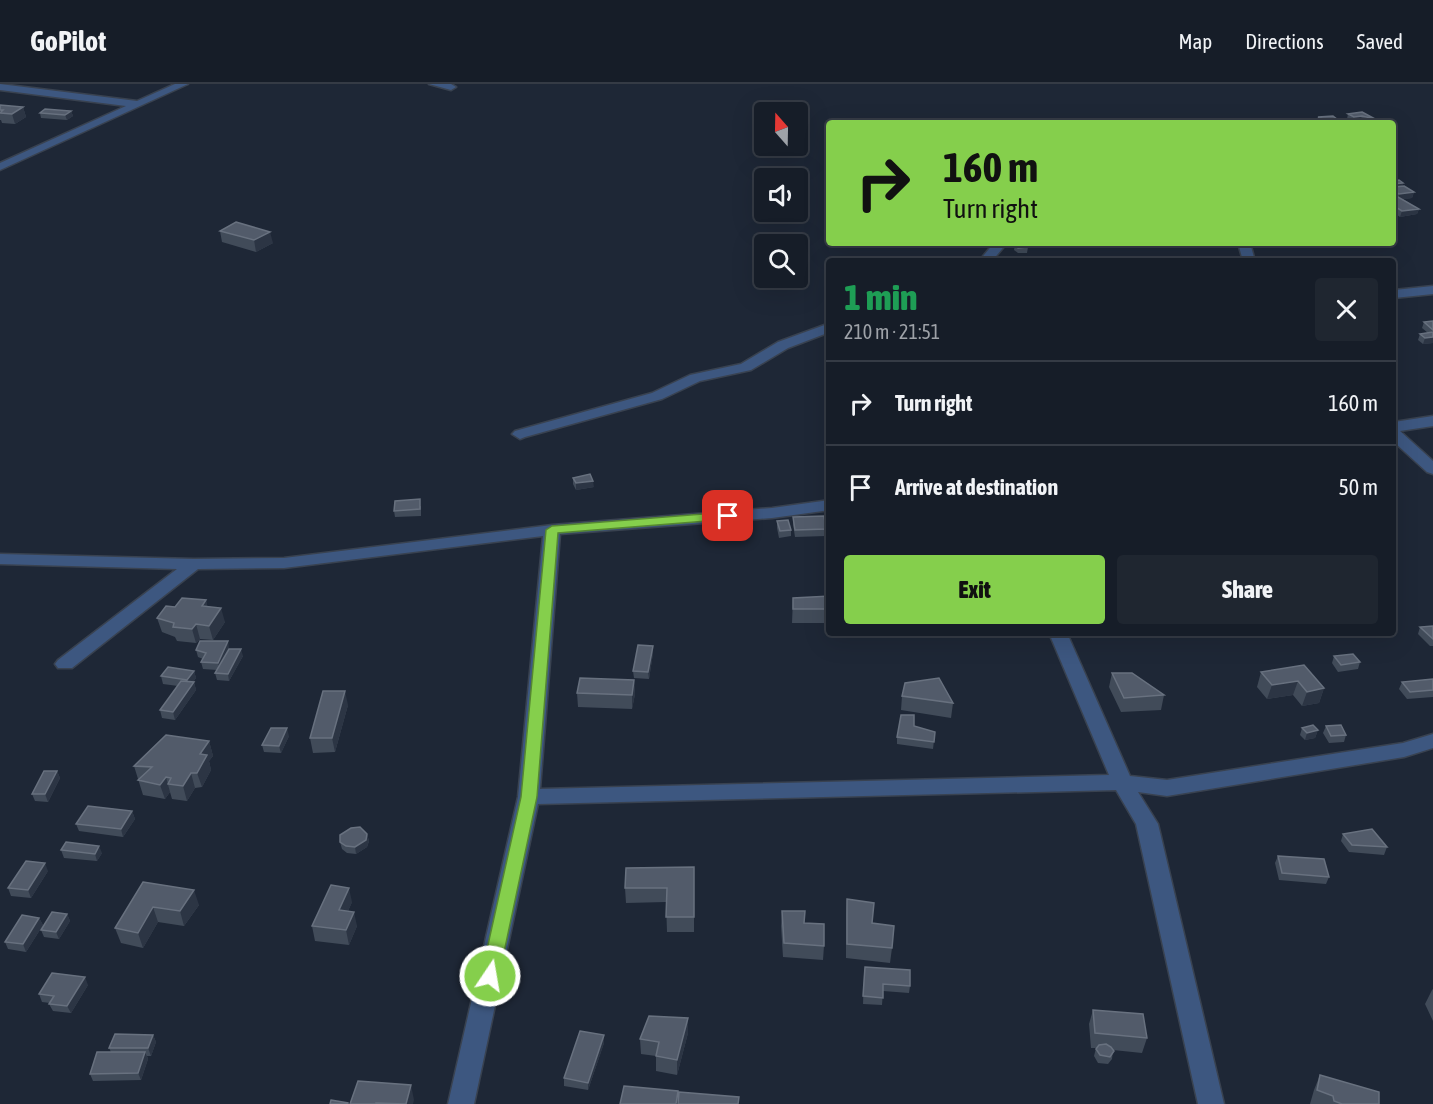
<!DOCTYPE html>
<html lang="en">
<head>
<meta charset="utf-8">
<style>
	body { margin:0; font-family:"Asap Condensed",sans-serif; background:#1f2630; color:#f1f3f6; height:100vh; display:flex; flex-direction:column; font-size:22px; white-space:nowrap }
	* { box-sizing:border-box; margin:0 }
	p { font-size:20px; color:#9ea2a8 }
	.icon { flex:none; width:33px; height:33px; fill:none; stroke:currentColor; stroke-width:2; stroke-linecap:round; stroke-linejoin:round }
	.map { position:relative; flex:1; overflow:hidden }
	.sheet { position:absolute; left:826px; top:174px; width:570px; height:378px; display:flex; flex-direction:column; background:#161d28; border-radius:6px; box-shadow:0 6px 24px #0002,0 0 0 2px #353b45 }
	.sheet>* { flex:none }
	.guide { position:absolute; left:826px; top:36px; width:570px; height:126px; border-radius:6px; box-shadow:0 6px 24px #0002,0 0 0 2px #353b45; background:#85cf4c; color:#111; overflow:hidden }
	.needle { width:39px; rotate:340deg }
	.tools { position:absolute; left:754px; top:18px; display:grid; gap:12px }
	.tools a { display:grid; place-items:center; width:54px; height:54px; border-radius:6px; background:#161d28; box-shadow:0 6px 24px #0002,0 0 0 2px #353b45; font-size:30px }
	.pin { position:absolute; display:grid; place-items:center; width:51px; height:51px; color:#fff; margin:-26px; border-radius:12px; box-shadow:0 3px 9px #0006 }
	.me { position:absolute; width:66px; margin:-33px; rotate:12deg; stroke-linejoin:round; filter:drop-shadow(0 0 4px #0008) }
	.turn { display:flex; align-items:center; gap:21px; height:126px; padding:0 18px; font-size:27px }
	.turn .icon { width:78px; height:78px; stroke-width:2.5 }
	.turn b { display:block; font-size:42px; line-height:51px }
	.round { display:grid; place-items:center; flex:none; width:63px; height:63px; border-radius:6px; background:#1f2630 }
	.overview { display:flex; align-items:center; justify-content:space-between; height:102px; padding:0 18px }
	h1 { font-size:36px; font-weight:800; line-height:45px; color:#1e9e55 }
	.cta { display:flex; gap:12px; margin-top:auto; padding:12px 18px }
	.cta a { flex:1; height:69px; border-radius:6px; background:#85cf4c; color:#111; font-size:24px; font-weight:800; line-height:69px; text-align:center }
	.cta a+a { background:#1f2630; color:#f1f3f6 }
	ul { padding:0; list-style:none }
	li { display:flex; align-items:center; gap:18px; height:84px; padding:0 18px; border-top:2px solid #353b45 }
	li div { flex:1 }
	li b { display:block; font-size:22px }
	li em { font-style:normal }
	header { display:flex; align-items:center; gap:36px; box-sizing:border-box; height:84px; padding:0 30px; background:#161d28; border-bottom:2px solid #353b45 }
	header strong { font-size:28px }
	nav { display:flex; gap:33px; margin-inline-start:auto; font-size:21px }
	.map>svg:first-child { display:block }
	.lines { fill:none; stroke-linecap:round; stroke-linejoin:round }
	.minor-casing { stroke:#394250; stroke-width:3 }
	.minor { fill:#3d5780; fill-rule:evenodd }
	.wall { fill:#414b59 }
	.shaded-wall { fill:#2c3544 }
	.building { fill:#525b6a; stroke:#68717f; stroke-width:1.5 }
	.route { fill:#85cf4c; stroke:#568731; stroke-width:1.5 }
</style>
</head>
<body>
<header>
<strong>GoPilot</strong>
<nav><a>Map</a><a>Directions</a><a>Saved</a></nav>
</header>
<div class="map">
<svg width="1433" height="1020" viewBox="0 0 1433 1020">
	<rect width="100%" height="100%" fill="#1e2736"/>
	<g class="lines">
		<defs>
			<path id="minor" d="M0 0 137 17 175 0H188L0 86V79L126 22 0 6Z
				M429 0H451L456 3 451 6Z
				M994 159H1007L992 177H979Z
				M1238 159H1250L1255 177H1243Z
				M1433 202V210L1394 214V206Z
				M830 239V248L788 264 751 286 700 297 662 315 525 353 520 355 512 350 515 347 652 309 690 291 741 280 778 258Z
				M1433 332V342L1400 347 1433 377V390L1427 388 1394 358V338Z
				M830 416V426L772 434 560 450 540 705 1109 691 1049 549H1067L1130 692 1167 696 1403 659 1433 650V664L1404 673 1167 712 1138 708 1158 740 1224 1020H1198L1136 740 1116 706 538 720 474 1020H448L518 713 543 452 284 484 198 485 72 584H58L55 580 58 576 177 485 0 480V470L194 475 284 474 552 441 772 424Z"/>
		</defs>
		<!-- minor casing -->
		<use href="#minor" class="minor-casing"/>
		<!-- minor -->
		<use href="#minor" class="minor"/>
	</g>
	<!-- wall -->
	<path class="wall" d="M0 21 23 23 26 33 15 40 2 39 1 36H0Z
		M71 27 73 32 67 36 41 34 40 29Z
		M1348 30 1375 35 1373 39 1360 38 1353 39 1347 35Z
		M1318 33 1342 39H1317Z
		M1394 97 1403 99 1402 102 1414 108 1412 114 1403 115 1419 125 1417 130 1400 133 1394 129Z
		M220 147 273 159 256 168 222 158Z
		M1015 160 1028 163 1027 169H1018L1014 166Z
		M1433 237V259L1423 260 1418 256 1420 250 1428 249 1422 244 1424 238Z
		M573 394 594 403 576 406 573 400Z
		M421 422V432L395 433 394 427Z
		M793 433 826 445V452L795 453 793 440Z
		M777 437 791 446V452L779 454 777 444Z
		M830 512V539H792L793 514Z
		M206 516 207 522 225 538 213 556 200 555 196 559 177 557 175 553 162 548 157 534 175 523Z
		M1433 542V562H1430L1418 550 1420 543Z
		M653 562V569L649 595 634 594 633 587Z
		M229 565 243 572 229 597 217 596 215 589 217 586 203 585 201 578 203 575 198 573 196 566Z
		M1334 572 1360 578 1358 585 1338 588 1332 579Z
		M1304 581 1324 604 1319 619 1302 622 1293 611 1267 615 1257 603 1261 588Z
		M194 587 196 594 193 598H194L196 606 175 636 162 634 160 626 178 602 163 600 161 592Z
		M1112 589 1164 611 1161 626 1121 628 1109 603Z
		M1433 595V613L1407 615 1399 605 1402 598Z
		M634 596 635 610 632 625 578 623 577 609Z
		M902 612 953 619 951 634 901 626Z
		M348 621 335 668 313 669 310 654Z
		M914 642 935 648 933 665 897 660V653Z
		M1326 642 1346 651 1344 658 1329 659 1323 649Z
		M1302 644 1318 646 1315 654 1305 656 1300 651Z
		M289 652 281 669 264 668 262 661Z
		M209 657 213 672 209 677 211 686 202 703 195 704 187 717 172 715 170 708 165 715 143 711 134 682Z
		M57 687 60 694 48 718 35 717 32 710Z
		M132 727 135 735 123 753 79 747 76 740Z
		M367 750 369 757 367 763 356 770 347 769 342 765 340 758Z
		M1343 750 1387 763 1384 771 1349 768 1341 757Z
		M61 766 102 769 97 777 64 774Z
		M1278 772 1329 793 1326 800 1279 796 1275 779Z
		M694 783V848H667L666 818 626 819 625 804Z
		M48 787 31 814 11 812 8 804Z
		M143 798 199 821 184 842 158 838 143 864 121 859 115 844Z
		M847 815 872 839 892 864 890 879 846 874V830Z
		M352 818 348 827 357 842 349 861 315 857 312 842Z
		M782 827 824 862 823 876 783 873 781 842Z
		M67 830 70 837 59 855 44 853 41 846Z
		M39 834 43 841 26 868 8 865 5 858Z
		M864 890 910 902 909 909 883 907 882 921 863 920Z
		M88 901 71 929 53 927 49 920 50 919 42 918 39 910Z
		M1433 905V937L1425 920 1432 906Z
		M1093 926 1147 954 1142 969 1113 966 1112 975 1108 980 1098 979 1094 972 1096 964H1091L1089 940Z
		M688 949 677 991 656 987V972L641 970 640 955Z
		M153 951 156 958 151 972H147L148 975 141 996 93 997 90 990 111 968 109 964Z
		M604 951V959L588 1006 564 1002V994Z
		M1320 991 1379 1020H1310L1314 1006Z"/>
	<!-- shaded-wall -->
	<path class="shaded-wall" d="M23 23 26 33 15 40 12 30Z
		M71 27 73 32 67 36 65 31Z
		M1362 32 1360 38 1353 39 1354 33Z
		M1403 99 1402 104 1394 106V100Z
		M1414 108 1412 114 1398 116 1399 110Z
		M1419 125 1417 130 1400 133 1402 127Z
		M270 148 273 159 256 168 254 156Z
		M1433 253V259L1423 260 1425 254Z
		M593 397 594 403 576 406V399Z
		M1394 438H1397L1395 445H1394Z
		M206 516 209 530 202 522Z
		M221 524 225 538 213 556 209 542Z
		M196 540 200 555 196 559 192 545Z
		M228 557 229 564 220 586 218 579Z
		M653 562V569L649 595 648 588Z
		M241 565 243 572 229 597 228 590Z
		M194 587 196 594 189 603 187 596Z
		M634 596 635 610 632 625V611Z
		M1298 597 1293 611 1267 615 1272 601Z
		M194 598 196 606 175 636 173 628Z
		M1324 604 1319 619 1302 622 1307 608Z
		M345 607 348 621 335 668 332 654Z
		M287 644 289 652 281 669 279 662Z
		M1318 646 1315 654 1305 656 1307 649Z
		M209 657 213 672 209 677 211 686 202 703 197 689 200 670Z
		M57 687 60 694 48 718 45 710Z
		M191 689 195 704 187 717 183 702Z
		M166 693 170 708 165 715 160 701Z
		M132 727 135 735 123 753 121 745Z
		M367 750 369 757 367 763 356 770 355 763Z
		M99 762 102 769 97 777 95 770Z
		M45 779 48 787 31 814 28 806Z
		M349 804 352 818 342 841 339 826Z
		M194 806 199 821 184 842 180 827Z
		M153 823 158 838 143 864 138 849Z
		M354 828 357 842 349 861 346 846Z
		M67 830 70 837 59 855 56 848Z
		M39 834 43 841 26 868 23 860Z
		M85 893 88 901 71 929 67 922Z
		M688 934V949L677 991V976Z
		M153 951 156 958 151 972 148 964Z
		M604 951V959L588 1006V999Z
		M145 968 148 975 141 996 138 989Z
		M411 1001 414 1016 413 1020H406Z"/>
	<!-- building -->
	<path class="building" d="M0 21 23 23 12 30 0 29 3 26H0Z
		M45 25 71 27 65 31 40 29Z
		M1362 28 1375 35 1362 32 1354 33 1348 30Z
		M1333 32 1342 39H1333L1318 33Z
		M1399 96 1403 99 1394 100V97Z
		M1404 102 1414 108 1399 110 1394 107V103Z
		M1394 113H1398L1419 125 1402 127 1394 122Z
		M236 138 270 148 254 156 220 147Z
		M1024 159 1028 163 1018 164 1015 160Z
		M1433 237V246L1424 238Z
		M1433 248V253L1425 254 1420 250Z
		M590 390 593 397 576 399 573 394Z
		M420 415V425L394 427 395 417Z
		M824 432 826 445 795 446 793 433Z
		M788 436 791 446 780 447 777 437Z
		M830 512V525H793V514Z
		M182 514 206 516 202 522 221 524 209 542 196 540 192 545 173 543 174 539 157 534 166 522 175 523Z
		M1433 542V555L1420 543Z
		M200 557H228L218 579 201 578 206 569 196 566Z
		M638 561 653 562 648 588 633 587Z
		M229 565H241L228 590 215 589Z
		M1353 570 1360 578 1341 581 1334 572Z
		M1304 581 1324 604 1307 608 1298 597 1272 601 1261 588Z
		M168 583 194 587 187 596 161 592Z
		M1112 589H1132L1164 611 1124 614Z
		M580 594 634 596 632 611 577 609Z
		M939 594 953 619 902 612 905 599Z
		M1433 595V606L1410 608 1402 598Z
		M181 597 194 598 173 628 160 626Z
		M323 607H345L332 654H310Z
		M901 631H914V642L935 648 934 658 897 653Z
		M1313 641 1318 646 1307 649 1302 644Z
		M1341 641 1346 651 1331 652 1326 642Z
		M271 644H287L279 662 262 661Z
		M166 651 209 657 200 670 207 671 197 689H191L183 702 168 700 171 694 166 693 160 701 138 696 152 683 134 682Z
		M44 687H57L45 710H32Z
		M88 722 132 727 121 745 76 740Z
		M360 743 367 750 366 756 355 763 346 762 340 758V751L351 744Z
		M1372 745 1387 763 1352 761 1343 750Z
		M66 758 99 762 95 770 61 766Z
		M1278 772 1324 775 1329 793 1282 789Z
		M26 777 45 779 28 806 8 804Z
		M694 783V833H666L667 804H625L626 784Z
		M143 798 194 806 180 827 153 823 138 849 115 844Z
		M331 801 349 804 339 826 354 828 346 846 312 842Z
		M847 815 874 819 872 839 894 842 892 864 847 860Z
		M782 827H805L804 839 824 840V862L784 859Z
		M52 828 67 830 56 848 41 846Z
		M22 831 39 834 23 860 5 858Z
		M865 883 910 886V902L883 900V914L863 912Z
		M52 889 85 893 67 922 49 920 54 912 39 910Z
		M1093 926 1143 930 1147 954 1095 949Z
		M649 932 688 934 677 976 656 972 659 958 640 955Z
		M580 947 604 951 588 999 564 994Z
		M115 950 153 951 148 964H109Z
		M1106 960 1111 963 1114 967 1110 973 1100 971 1096 965 1099 961Z
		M97 968H145L138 989 90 990Z
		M1320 991 1379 1008V1020H1342L1334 1017 1333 1012 1317 1006Z
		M358 997 411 1001 406 1020 376 1019V1020H350Z
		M624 1002 678 1007 676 1020H620Z
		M679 1008 739 1013 738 1020H678Z
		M331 1016 348 1019V1020H330Z"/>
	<!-- route -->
	<path class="route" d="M728 428 734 432 732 435 558 449 537 713 499 892 496 897 490 899 483 897 481 892 521 713 546 446 552 442Z"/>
</svg>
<div class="tools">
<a><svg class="needle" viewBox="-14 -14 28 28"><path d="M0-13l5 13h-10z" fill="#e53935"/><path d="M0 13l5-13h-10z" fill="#9ea2a8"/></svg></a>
<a><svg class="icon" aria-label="sound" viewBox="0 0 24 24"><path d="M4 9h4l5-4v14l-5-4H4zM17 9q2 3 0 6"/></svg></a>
<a><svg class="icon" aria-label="search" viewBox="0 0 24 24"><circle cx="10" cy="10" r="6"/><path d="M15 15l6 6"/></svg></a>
</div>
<div class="pin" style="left:728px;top:432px;background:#d93025"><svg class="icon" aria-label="arrive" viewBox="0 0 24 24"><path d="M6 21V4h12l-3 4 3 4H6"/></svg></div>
<svg class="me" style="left:490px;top:892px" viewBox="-20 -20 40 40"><circle r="17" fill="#85cf4c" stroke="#fff" stroke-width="3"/><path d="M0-11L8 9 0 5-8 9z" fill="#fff"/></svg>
<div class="guide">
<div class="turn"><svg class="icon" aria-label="right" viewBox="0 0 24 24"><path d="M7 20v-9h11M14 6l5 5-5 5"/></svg><div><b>160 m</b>Turn right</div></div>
</div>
<section class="sheet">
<div class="overview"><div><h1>1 min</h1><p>210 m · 21:51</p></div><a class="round"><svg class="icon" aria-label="close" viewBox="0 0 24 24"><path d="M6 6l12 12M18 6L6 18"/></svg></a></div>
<ul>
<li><svg class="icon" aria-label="right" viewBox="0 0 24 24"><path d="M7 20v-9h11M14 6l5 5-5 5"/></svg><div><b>Turn right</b></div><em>160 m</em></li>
<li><svg class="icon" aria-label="arrive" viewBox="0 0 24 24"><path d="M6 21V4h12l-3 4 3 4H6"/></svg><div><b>Arrive at destination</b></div><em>50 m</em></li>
</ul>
<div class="cta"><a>Exit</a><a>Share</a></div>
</section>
</div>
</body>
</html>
